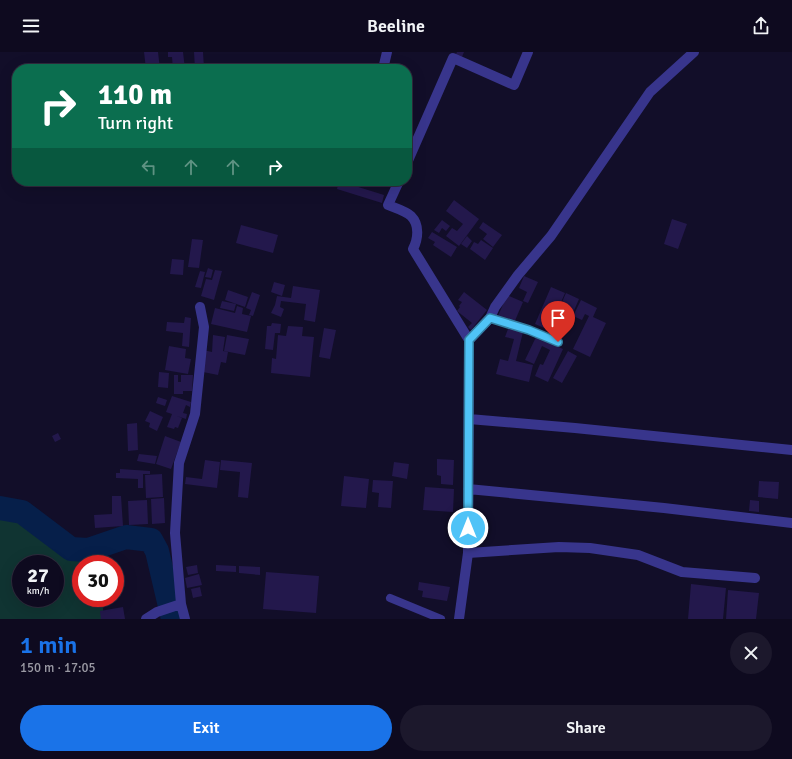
<!DOCTYPE html>
<html lang="en">
<head>
<meta charset="utf-8">
<style>
	body { margin:0; font-family:Signika,sans-serif; background:#1c182c; color:#f1f3f6; height:100vh; display:flex; flex-direction:column; font-size:15px; white-space:nowrap }
	* { box-sizing:border-box; margin:0 }
	p { font-size:13px; color:#9b9aa4 }
	.icon { flex:none; width:22px; height:22px; fill:none; stroke:currentColor; stroke-width:2; stroke-linecap:round; stroke-linejoin:round }
	.map { position:relative; height:567px; overflow:hidden }
	.details { display:flex; flex-direction:column; background:#0e0a1f; flex:1 }
	.details>* { flex:none }
	.top-card { position:absolute; left:12px; top:12px; width:400px; height:122px; border-radius:16px; box-shadow:0 4px 16px #0002,0 0 0 1px #2e2b3d; background:#0b6e4f; color:#fff; overflow:hidden }
	.speed { position:absolute; left:12px; top:503px; display:flex; gap:8px; font-size:20px; font-weight:700; text-align:center }
	.speed>* { display:grid; place-content:center; width:52px; height:52px; border-radius:50%; background:#0e0a1f; box-shadow:0 4px 16px #0002,0 0 0 1px #2e2b3d; line-height:1 }
	.speed small { font-size:10px; font-weight:400 }
	.speed .limit { border:6px solid #d22; background:#fff; color:#111 }
	.pin { position:absolute; display:grid; place-items:center; width:34px; height:34px; color:#fff; margin:-41px -17px; border-radius:50% 50% 50% 0; rotate:-45deg; box-shadow:0 0 4px #0007 }
	.pin .icon { rotate:45deg }
	.me { position:absolute; width:44px; margin:-22px; rotate:0deg; stroke-linejoin:round; filter:drop-shadow(0 0 3px #0008) }
	.turn { display:flex; align-items:center; gap:14px; height:84px; padding:0 20px; font-size:18px }
	.turn .icon { width:52px; height:52px; stroke-width:2.5 }
	.turn b { display:block; font-size:28px; line-height:34px }
	.lanes { display:flex; align-items:center; height:38px; padding:0 20px; background:#0003; justify-content:center; gap:20px; direction:ltr }
	.lanes .off { opacity:.35 }
	.round { display:grid; place-items:center; flex:none; width:42px; height:42px; border-radius:21px; background:#1c182c }
	.headline { display:flex; align-items:center; justify-content:space-between; height:68px; padding:0 20px }
	h1 { font-size:24px; font-weight:600; line-height:30px; color:#1a73e8 }
	.cta { display:flex; gap:8px; margin-top:auto; padding:8px 20px }
	.cta a { flex:1; height:46px; border-radius:24px; background:#1a73e8; color:#fff; font-size:16px; font-weight:600; line-height:46px; text-align:center }
	.cta a+a { background:#1c182c; color:#f1f3f6 }
	header { display:flex; justify-content:space-between; align-items:center; height:52px; padding:0 20px; background:#0e0a1f; font-size:18px; font-weight:600 }
	.map>svg:first-child { display:block }
	.green { fill:#103432; fill-rule:evenodd }
	.lines { fill:none; stroke-linecap:round; stroke-linejoin:round }
	.river { stroke:#061f4a; stroke-width:24 }
	.building { fill:#23184c }
	.service { stroke:#38358c; stroke-width:8 }
	.minor { stroke:#38358c; stroke-width:10 }
	.route-casing { stroke:#337fa1; stroke-width:10 }
	.route { stroke:#4fc3f7; stroke-width:7 }
</style>
</head>
<body>
<header><svg class="icon" aria-label="menu" viewBox="0 0 24 24"><path d="M4 6h16M4 12h16M4 18h16"/></svg>Beeline<svg class="icon" aria-label="share" viewBox="0 0 24 24"><path d="M12 15V3M7 8l5-5 5 5M5 13v7h14v-7"/></svg></header>
<div class="map">
<svg width="792" height="567" viewBox="0 0 792 567">
	<rect width="100%" height="100%" fill="#120e29"/>
	<!-- green -->
	<path class="green" d="M0 458 22 460 86 512H81V546H102L104 567H0ZM21 512H55V546H21Z"/>
	<g class="lines">
		<!-- river -->
		<path class="river" d="M0 456 22 460 71 497 88 498 126 485 151 488 157 499 173 567"/>
	</g>
	<!-- building -->
	<path class="building" d="M144 0H158L160 17H146Z
		M168 0H183L185 17H173L172 5H168Z
		M194 0H203L204 16 195 17Z
		M457 0H464L462 5 456 2Z
		M339 129 384 143 382 151 337 137Z
		M454 148 479 167 459 194 446 184 452 176 457 179 463 172 446 159Z
		M672 167 687 172 678 197 664 192Z
		M442 168 450 174 446 179 442 176 439 181 434 178Z
		M483 170 502 183 493 195 483 187 487 182 479 176Z
		M241 173 278 183 273 201 236 191Z
		M432 180 457 195 451 205 433 193 435 190 428 186Z
		M467 184 472 189 467 196 461 192Z
		M192 187 203 188 199 216 188 215Z
		M481 188 493 196 485 208 470 197 474 190 478 192Z
		M172 207 184 208 183 223 170 222Z
		M208 216 213 218 211 226 205 225Z
		M215 218 222 219 214 248 201 244 206 227 212 228Z
		M200 219 205 220 201 236 195 235Z
		M524 224 538 230 528 251 523 249 527 240 519 236Z
		M274 230 285 233 282 244 271 240Z
		M293 234 320 238 315 270 304 268 306 252 281 249 280 255 284 257 281 265 271 261 275 253 277 244 291 246Z
		M551 235 565 241 549 278 535 272Z
		M228 238 248 245 245 255 225 248Z
		M252 240 260 243 253 264 249 263 251 258 246 256Z
		M464 240 487 258 471 278 468 275 472 271 457 259 460 255 459 254 462 250 458 248Z
		M566 241 579 247 563 284 550 278Z
		M507 243 523 250 514 271 498 264Z
		M581 248 597 256 593 265 606 271 590 305 573 297 589 264 585 262 582 268 573 264Z
		M222 249 236 252 234 259 220 256Z
		M237 254 243 256 242 262 251 264 247 280 211 272 215 256 235 261Z
		M185 265 191 266 189 295 182 294 183 281 166 279 167 270 184 271Z
		M272 271 281 272 280 281H275L273 298 265 297 267 274H271Z
		M288 274 303 275 302 284 314 285 310 325 271 321 272 306 276 307 278 283 286 284Z
		M324 276 336 278 330 307 319 305Z
		M508 277 523 280 516 309 533 313 529 330 496 322 500 307 508 309 514 287 505 285Z
		M213 283 225 285 223 299 228 300 226 311 221 310 218 323 203 320V298L212 300Z
		M227 283 249 287 245 303 224 299Z
		M536 285 563 297 548 330 535 324 540 312 543 313 550 298 542 294 534 312 525 308Z
		M169 294 186 297 185 306 191 307 188 322 165 318Z
		M568 299 577 304 562 331 553 326Z
		M159 320 169 321 168 336 158 335Z
		M174 323H178V330H181V323H193L192 339H183V342H174Z
		M172 344 191 350 190 355 186 353 183 361 187 362 186 367 177 364 182 366 178 376 175 375 174 377 167 375 172 362 166 360Z
		M158 345 167 348 165 354 156 351Z
		M150 359 163 365 157 379 149 375 150 371 145 369Z
		M137 371 138 398 128 399 127 372Z
		M58 381 61 387 55 390 52 384Z
		M165 384 181 390 171 417 156 412Z
		M139 402 157 404 155 412 137 409Z
		M437 407 454 408 453 433 441 432V424L437 423Z
		M205 408 220 410 217 436 185 432 186 425 202 427Z
		M221 408 252 411 248 446 238 445 240 420 220 418Z
		M394 410 409 412 407 427 392 424Z
		M120 417 150 419V422H143V436H138V427L116 426V421H120Z
		M162 422 163 445 146 446 145 423Z
		M344 424 369 427 366 456 341 454Z
		M373 428 393 429 391 456 378 455 379 441 372 440Z
		M759 429 779 430 778 447 758 445Z
		M425 435 454 437 453 460 423 458Z
		M112 444H121L123 474 95 476 94 463 112 462Z
		M164 446 165 471 152 472 151 447Z
		M147 448 148 472 129 473 128 449Z
		M750 448 759 449V460L749 459Z
		M197 513 198 521 188 523 186 515Z
		M216 513 236 514V520L216 519Z
		M239 514 260 515V523L239 521Z
		M266 520 319 524 316 561 263 557Z
		M199 522 202 533 187 536 185 526Z
		M419 530 450 535 447 549 422 545 423 539 418 538Z
		M691 532 726 536 723 567H688Z
		M200 535 202 544 193 546 191 537Z
		M728 538 759 541 756 567H726Z
		M123 555 125 567H101L100 559Z"/>
	<g class="lines">
		<!-- service -->
		<path class="service" d="M490 266 529 278 558 290
			M390 546 441 567"/>
		<!-- minor -->
		<path class="minor" d="M383 17 387 0
			M407 111 453 6 514 33 528 0
			M399 129 388 153C395 156 406 159 411 164 420 173 418 187 413 197L469 288 468 501 459 567
			M469 288 490 266 495 255 518 223 551 184 650 40 694 0
			M469 367 575 376 792 398
			M468 437 664 456 792 471
			M468 501 559 495 590 496 638 503 682 520 755 526
			M146 567 157 560 181 552
			M185 567 181 552 175 481 179 411 195 362 204 275 200 255"/>
	</g>
	<g class="lines">
		<defs>
			<path id="route" d="M468 476 469 288 490 266 529 278 558 290"/>
		</defs>
		<!-- route casing -->
		<use href="#route" class="route-casing"/>
		<!-- route -->
		<use href="#route" class="route"/>
	</g>
</svg>
<div class="speed"><div>27<small>km/h</small></div><div class="limit">30</div></div>
<div class="pin" style="left:558px;top:290px;background:#d93025"><svg class="icon" aria-label="arrive" viewBox="0 0 24 24"><path d="M6 21V4h12l-3 4 3 4H6"/></svg></div>
<svg class="me" style="left:468px;top:476px" viewBox="-20 -20 40 40"><circle r="17" fill="#4fc3f7" stroke="#fff" stroke-width="3"/><path d="M0-11L8 9 0 5-8 9z" fill="#fff"/></svg>
<div class="top-card">
<div class="turn"><svg class="icon" aria-label="right" viewBox="0 0 24 24"><path d="M7 20v-9h11M14 6l5 5-5 5"/></svg><div><b>110 m</b>Turn right</div></div>
<div class="lanes"><svg class="icon off" aria-label="left" viewBox="0 0 24 24"><path d="M17 20v-9H6M10 6l-5 5 5 5"/></svg><svg class="icon off" aria-label="ahead" viewBox="0 0 24 24"><path d="M12 20V5M6 11l6-6 6 6"/></svg><svg class="icon off" aria-label="ahead" viewBox="0 0 24 24"><path d="M12 20V5M6 11l6-6 6 6"/></svg><svg class="icon" aria-label="right" viewBox="0 0 24 24"><path d="M7 20v-9h11M14 6l5 5-5 5"/></svg></div>
</div>
</div>
<section class="details">
<div class="headline"><div><h1>1 min</h1><p>150 m · 17:05</p></div><a class="round"><svg class="icon" aria-label="close" viewBox="0 0 24 24"><path d="M6 6l12 12M18 6L6 18"/></svg></a></div>
<div class="cta"><a>Exit</a><a>Share</a></div>
</section>
</body>
</html>
